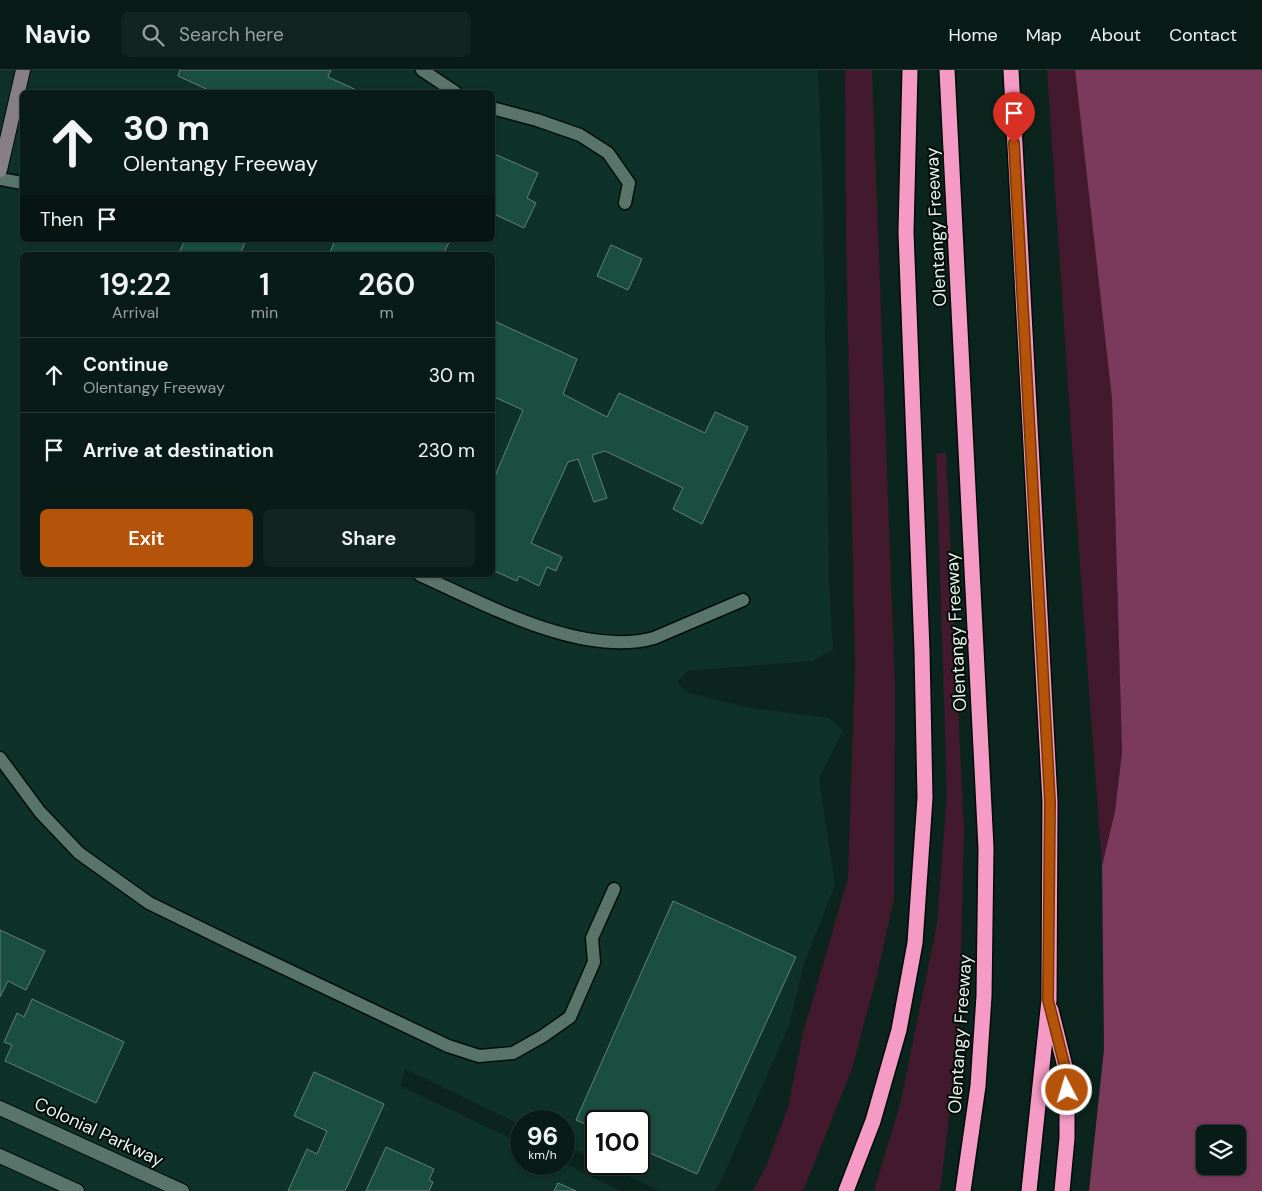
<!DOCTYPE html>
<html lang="en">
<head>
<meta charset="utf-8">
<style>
	body { margin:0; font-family:"DM Sans",sans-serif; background:#11241f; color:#f1f3f6; height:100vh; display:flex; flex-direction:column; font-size:19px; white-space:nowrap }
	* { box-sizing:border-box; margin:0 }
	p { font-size:16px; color:#98a1a1 }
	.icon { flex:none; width:28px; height:28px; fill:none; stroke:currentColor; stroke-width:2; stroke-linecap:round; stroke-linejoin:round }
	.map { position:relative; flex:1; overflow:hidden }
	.drawer { position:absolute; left:20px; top:182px; width:475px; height:325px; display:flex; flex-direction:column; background:#081b16; border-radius:8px; box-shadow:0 1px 4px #0004,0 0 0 1px #293935 }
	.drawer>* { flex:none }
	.hud { position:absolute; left:20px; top:20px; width:475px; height:152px; border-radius:8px; box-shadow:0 1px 4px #0004,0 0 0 1px #293935; background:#081b16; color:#f1f3f6; overflow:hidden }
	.fabs { position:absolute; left:1196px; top:1055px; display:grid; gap:10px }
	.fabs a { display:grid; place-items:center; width:50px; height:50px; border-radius:8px; background:#081b16; box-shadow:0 1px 4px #0004,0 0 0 1px #293935; font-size:25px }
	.speed { position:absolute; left:510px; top:1040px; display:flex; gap:10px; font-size:25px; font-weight:700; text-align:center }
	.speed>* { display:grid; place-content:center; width:65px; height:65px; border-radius:50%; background:#081b16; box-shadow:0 1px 4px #0004,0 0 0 1px #293935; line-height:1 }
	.speed small { font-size:12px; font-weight:400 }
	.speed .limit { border:2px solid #111; border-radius:8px; background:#fff; color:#111 }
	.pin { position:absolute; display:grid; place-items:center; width:42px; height:42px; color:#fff; margin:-51px -21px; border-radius:50% 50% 50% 0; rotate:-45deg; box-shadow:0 0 5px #0007 }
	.pin .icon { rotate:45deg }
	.me { position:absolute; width:55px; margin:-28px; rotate:355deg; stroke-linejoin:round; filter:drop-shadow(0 0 4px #0008) }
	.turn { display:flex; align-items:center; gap:18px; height:105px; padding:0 20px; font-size:22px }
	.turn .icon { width:65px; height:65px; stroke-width:2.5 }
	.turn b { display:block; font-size:35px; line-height:42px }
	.then { display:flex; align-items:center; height:48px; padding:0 20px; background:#0003; gap:10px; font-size:19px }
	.eta { display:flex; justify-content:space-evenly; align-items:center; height:85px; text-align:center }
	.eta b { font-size:30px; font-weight:600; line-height:35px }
	.action { display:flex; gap:10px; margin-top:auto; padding:10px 20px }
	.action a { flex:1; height:58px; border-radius:8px; background:#b45309; color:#fff; font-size:20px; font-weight:600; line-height:58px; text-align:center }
	.action a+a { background:#11241f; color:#f1f3f6 }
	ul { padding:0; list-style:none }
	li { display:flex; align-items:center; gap:15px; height:75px; padding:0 20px; border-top:1px solid #293935 }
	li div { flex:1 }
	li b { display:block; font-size:19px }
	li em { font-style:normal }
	header { display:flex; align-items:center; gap:30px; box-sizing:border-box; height:70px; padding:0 25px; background:#081b16; border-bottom:1px solid #293935 }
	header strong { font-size:24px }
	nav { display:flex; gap:28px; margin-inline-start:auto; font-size:18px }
	.search { width:350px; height:45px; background:#11241f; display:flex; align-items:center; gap:12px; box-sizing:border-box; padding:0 18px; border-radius:8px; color:#98a1a1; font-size:19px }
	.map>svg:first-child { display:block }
	.built { fill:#0e3129; fill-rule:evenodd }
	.green { fill:#43192e }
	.forest { fill:#7b395b; fill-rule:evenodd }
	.building { fill:#194e41; stroke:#668078 }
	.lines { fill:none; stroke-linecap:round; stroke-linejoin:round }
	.service-casing { stroke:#000d08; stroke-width:15 }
	.minor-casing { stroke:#000d08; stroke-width:16 }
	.secondary-casing { stroke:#000d08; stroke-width:16 }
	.motorway-casing { stroke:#000d08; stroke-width:18 }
	.service { stroke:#59746b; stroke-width:12 }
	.minor { stroke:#59746b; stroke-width:14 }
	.secondary { stroke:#887f86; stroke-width:14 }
	.motorway { stroke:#f49ac4; stroke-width:15 }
	.route-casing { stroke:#753606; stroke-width:12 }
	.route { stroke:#b45309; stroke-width:9 }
	.labels { text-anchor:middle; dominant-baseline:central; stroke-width:4; stroke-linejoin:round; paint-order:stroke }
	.street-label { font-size:18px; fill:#e4f2ee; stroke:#030b08 }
</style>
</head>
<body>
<header>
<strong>Navio</strong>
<div class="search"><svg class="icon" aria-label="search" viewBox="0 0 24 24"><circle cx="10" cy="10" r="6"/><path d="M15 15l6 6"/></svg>Search here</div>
<nav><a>Home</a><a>Map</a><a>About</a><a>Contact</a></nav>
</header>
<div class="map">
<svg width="1262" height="1121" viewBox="0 0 1262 1121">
	<rect width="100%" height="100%" fill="#0b241d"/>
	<!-- built -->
	<path class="built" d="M0 0H818L823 126 829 512 833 580 812 591 687 601 677 613 689 623 745 637 829 648 843 660 819 708 835 815 804 894 789 955 721 1111 714 1121H660L603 1094H639V1051H596V1090L564 1075V1051H521V1055L405 999 400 1016 521 1073V1094L564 1093 621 1121H0ZM22 22H492V170H22ZM22 185H492V505H22Z"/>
	<!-- green -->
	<path class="green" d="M845 0H872L895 617 894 829 877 905 852 999 803 1121H753L767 1094 788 1037 803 963 848 808 855 595 846 173Z
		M1047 0H1075L1112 328 1122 682 1115 741 1102 796 1081 511Z
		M946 382 964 760 959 967 940 1121H874L901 1030 937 854 947 722 936 384Z"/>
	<!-- forest -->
	<path class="forest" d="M1075 0H1262V1121H1089L1104 979 1102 796 1115 741 1122 682 1112 329ZM1205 1064H1238V1096H1205Z"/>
	<!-- building -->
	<path class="building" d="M180 0H331L328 7 361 22H213L178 6Z
		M492 83 538 103 527 128 536 133 524 158 492 143Z
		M185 170H246L240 185H178Z
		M335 170H450L443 185H329Z
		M611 175 642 189 628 220 597 206Z
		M492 250 577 289 563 324 607 347 619 323 705 363 715 342 748 357 702 454 673 439 683 418 605 381 592 385 607 428 594 432 578 389 568 392 531 473 562 487 556 501 547 497 539 516 519 506 517 511 492 500V413L523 340 492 326Z
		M673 831 796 887 697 1104 639 1078V1051H596V1059L576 1050Z
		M0 860 45 881 26 920 8 911 0 927Z
		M32 929 124 972 96 1033 5 991 12 975 4 972 17 943 24 947Z
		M314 1002 384 1034 345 1121H288L307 1079 317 1084 327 1061 294 1046Z
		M386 1077 434 1099 429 1110 433 1112 429 1121H366Z
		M558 1113 576 1121H554Z"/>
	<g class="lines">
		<defs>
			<path id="service" d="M422 0 455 22
				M492 38 537 50 580 65 608 83 629 113 625 133
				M0 109 22 113
				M420 505C485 534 582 588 654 568L743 530
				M0 688 40 742 79 783 149 833 231 873 448 976 479 986 513 983 543 966 570 947 594 892 592 868 614 819"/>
			<path id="minor" d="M0 1038 182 1121
				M0 1086 77 1121"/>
			<path id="secondary" d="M0 100 23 0"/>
			<path id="motorway" d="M947 0 986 778 984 926 978 1016 963 1121
				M1011 0 1050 732 1049 930 1029 1121
				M1051 940 1067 1005V1068L1062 1121
				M846 1121 873 1051 899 960 915 873 925 728 922 581 906 162 910 0"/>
		</defs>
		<!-- service casing -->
		<use href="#service" class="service-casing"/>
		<!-- minor casing -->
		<use href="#minor" class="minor-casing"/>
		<!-- secondary casing -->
		<use href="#secondary" class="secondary-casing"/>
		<!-- motorway casing -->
		<use href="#motorway" class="motorway-casing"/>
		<!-- service -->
		<use href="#service" class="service"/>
		<!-- minor -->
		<use href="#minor" class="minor"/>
		<!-- secondary -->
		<use href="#secondary" class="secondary"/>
		<!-- motorway -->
		<use href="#motorway" class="motorway"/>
	</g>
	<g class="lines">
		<defs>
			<path id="route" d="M1014 73 1050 732 1048 930 1067 1005V1020"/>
		</defs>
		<!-- route casing -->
		<use href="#route" class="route-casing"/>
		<!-- route -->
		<use href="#route" class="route"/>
	</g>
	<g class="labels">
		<!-- street labels -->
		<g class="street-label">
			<text transform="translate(936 157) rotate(-93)">Olentangy Freeway</text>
			<text transform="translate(956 562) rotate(-93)">Olentangy Freeway</text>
			<text transform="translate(960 964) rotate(-86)">Olentangy Freeway</text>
			<text transform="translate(99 1062) rotate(25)">Colonial Parkway</text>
		</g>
	</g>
</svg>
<div class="fabs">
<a><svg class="icon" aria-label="layers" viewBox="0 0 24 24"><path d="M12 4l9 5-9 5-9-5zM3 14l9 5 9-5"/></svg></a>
</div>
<div class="speed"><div>96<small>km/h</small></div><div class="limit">100</div></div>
<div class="pin" style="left:1014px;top:73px;background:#d93025"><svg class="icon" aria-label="arrive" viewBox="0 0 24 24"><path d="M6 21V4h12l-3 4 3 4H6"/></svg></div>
<svg class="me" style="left:1067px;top:1020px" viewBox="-20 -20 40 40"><circle r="17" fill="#b45309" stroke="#fff" stroke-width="3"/><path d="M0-11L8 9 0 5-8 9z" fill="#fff"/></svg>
<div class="hud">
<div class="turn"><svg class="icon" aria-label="ahead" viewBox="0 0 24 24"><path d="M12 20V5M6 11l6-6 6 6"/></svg><div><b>30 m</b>Olentangy Freeway</div></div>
<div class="then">Then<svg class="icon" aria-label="arrive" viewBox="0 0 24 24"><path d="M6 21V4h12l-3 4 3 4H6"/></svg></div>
</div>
<section class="drawer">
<div class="eta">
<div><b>19:22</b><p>Arrival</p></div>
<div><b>1</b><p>min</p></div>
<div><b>260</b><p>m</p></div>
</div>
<ul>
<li><svg class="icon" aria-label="ahead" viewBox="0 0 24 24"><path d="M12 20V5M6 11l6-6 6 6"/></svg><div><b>Continue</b><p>Olentangy Freeway</p></div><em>30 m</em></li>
<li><svg class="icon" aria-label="arrive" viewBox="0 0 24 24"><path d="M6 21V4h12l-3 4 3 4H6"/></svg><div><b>Arrive at destination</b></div><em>230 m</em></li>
</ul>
<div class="action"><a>Exit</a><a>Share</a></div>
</section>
</div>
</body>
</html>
